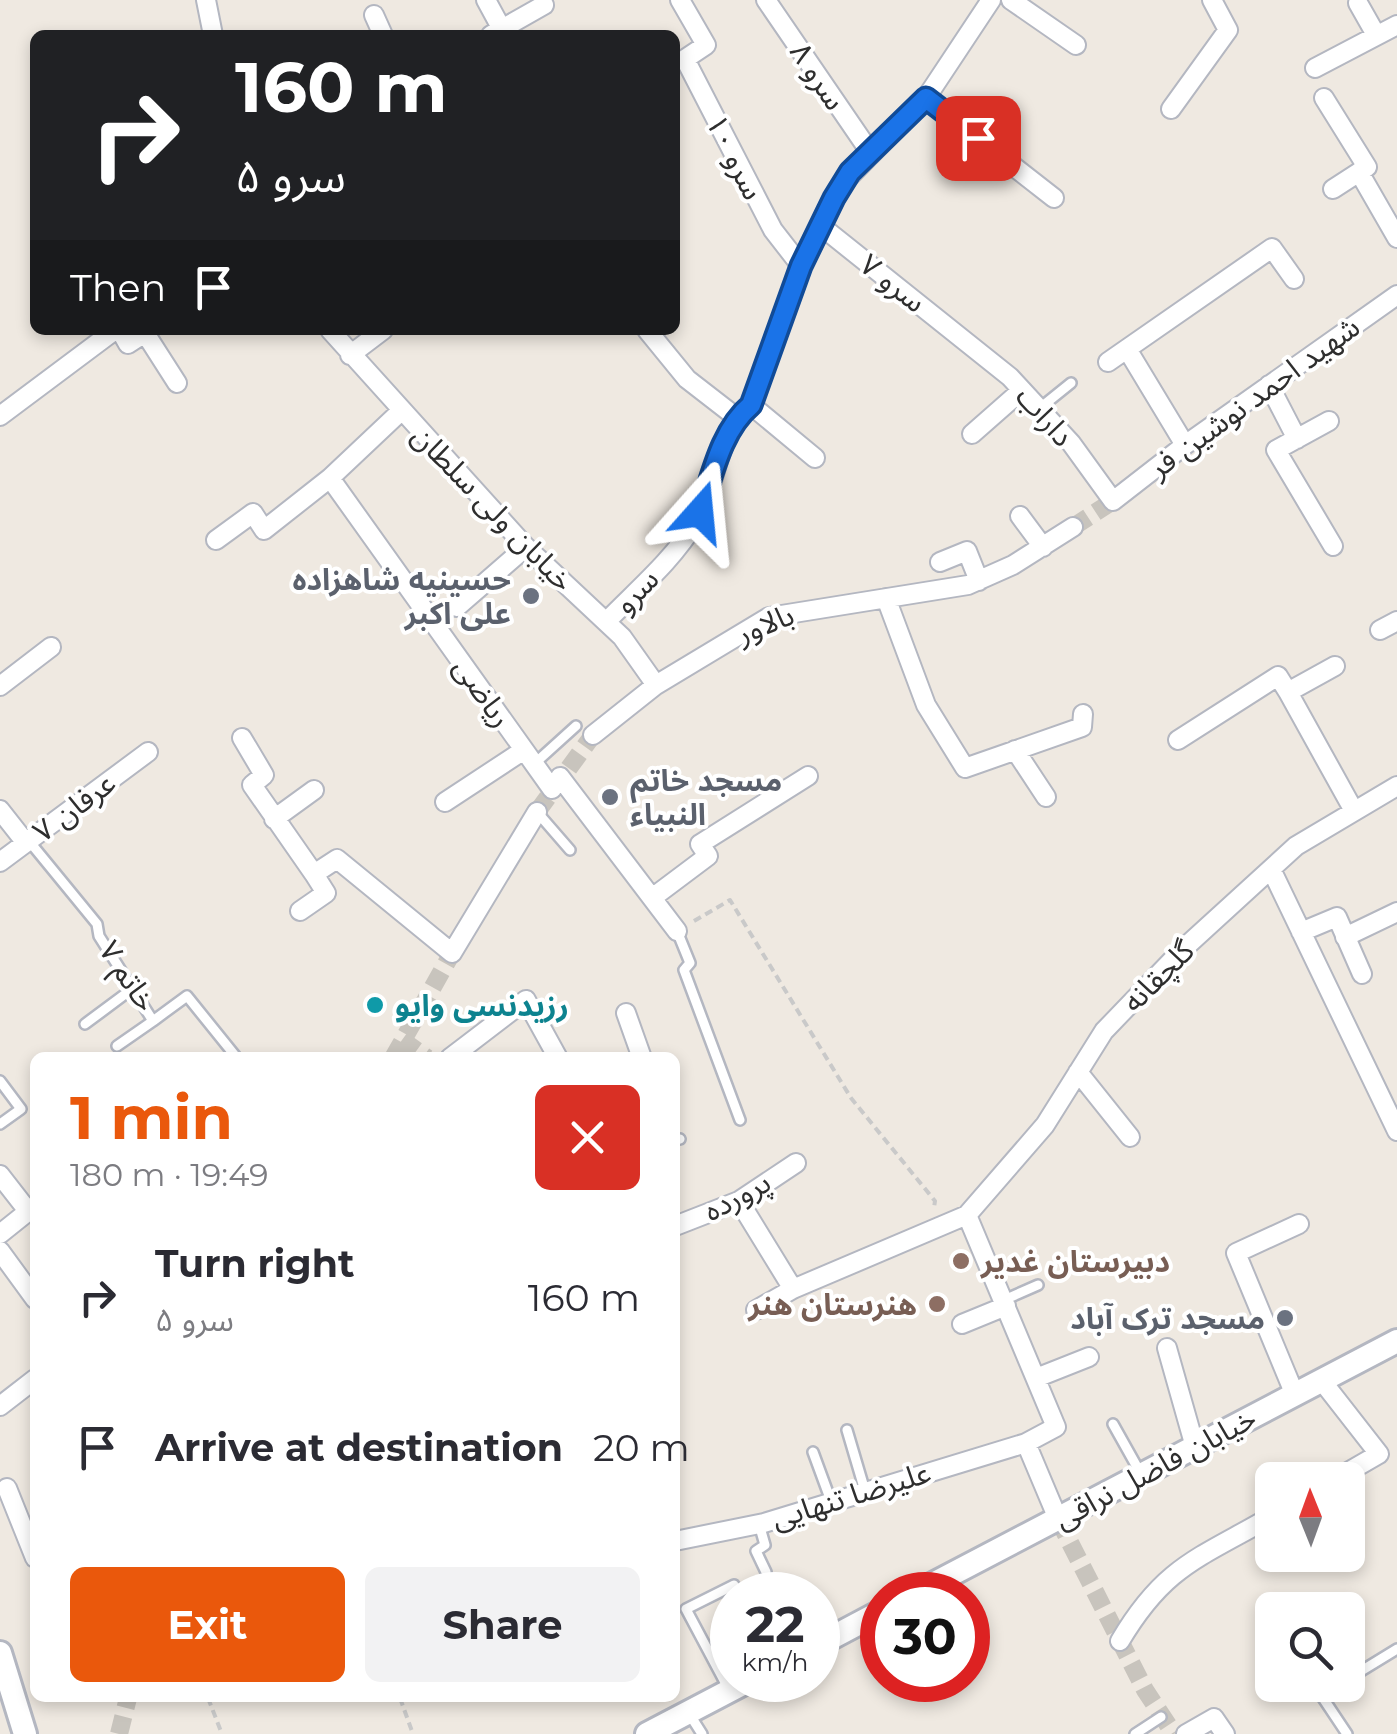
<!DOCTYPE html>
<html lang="en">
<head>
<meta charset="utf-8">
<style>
	body { margin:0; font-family:Montserrat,"Noto Sans Arabic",sans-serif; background:#f2f2f3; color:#2b2b33; height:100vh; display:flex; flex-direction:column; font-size:38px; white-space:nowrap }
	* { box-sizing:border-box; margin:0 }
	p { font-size:32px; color:#7c7c81 }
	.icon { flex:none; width:55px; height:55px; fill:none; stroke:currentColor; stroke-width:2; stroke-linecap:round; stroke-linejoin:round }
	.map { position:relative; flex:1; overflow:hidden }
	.sheet { position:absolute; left:30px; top:1052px; width:650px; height:650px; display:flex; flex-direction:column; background:#fff; border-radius:15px; box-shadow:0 5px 15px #0003 }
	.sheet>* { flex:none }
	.banner { position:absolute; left:30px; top:30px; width:650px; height:305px; border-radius:15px; box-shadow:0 5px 15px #0003; background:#202124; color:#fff; overflow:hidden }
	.needle { width:65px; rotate:359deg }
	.controls { position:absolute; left:1255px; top:1462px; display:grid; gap:20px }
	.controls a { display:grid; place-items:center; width:110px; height:110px; border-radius:15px; background:#fff; box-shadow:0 5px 15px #0003; font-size:50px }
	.speed { position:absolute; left:710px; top:1572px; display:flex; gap:20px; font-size:50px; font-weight:700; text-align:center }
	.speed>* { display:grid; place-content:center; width:130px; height:130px; border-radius:50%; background:#fff; box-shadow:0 5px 15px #0003; line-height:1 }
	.speed small { font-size:25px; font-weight:400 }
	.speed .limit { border:15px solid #d22; background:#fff; color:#111 }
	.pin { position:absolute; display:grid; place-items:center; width:85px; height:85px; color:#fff; margin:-42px; border-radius:20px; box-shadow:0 5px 15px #0006 }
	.me { position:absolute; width:110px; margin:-55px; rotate:18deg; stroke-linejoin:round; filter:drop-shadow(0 0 8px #0008) }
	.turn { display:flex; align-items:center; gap:35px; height:210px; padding:0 40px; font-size:45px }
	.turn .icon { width:130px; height:130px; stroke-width:2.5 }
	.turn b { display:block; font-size:70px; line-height:85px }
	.then { display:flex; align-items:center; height:95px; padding:0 40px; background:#0003; gap:20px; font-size:38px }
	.round { display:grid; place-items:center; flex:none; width:105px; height:105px; border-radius:15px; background:#f2f2f3 }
	.head { display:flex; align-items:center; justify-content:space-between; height:170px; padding:0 40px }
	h1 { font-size:60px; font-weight:700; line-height:75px; color:#ea580c }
	.cta { display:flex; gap:20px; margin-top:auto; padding:20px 40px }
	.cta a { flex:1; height:115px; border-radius:15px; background:#ea580c; color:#fff; font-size:40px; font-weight:700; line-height:115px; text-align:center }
	.cta a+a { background:#f2f2f3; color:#2b2b33 }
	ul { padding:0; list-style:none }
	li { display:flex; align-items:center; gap:30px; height:150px; padding:0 40px }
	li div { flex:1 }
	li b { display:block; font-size:38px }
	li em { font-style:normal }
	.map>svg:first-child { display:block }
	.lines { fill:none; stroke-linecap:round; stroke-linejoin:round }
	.minor-tunnel { stroke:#c8c4bd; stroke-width:18; stroke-dasharray:18 9; stroke-linecap:butt }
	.service-casing { stroke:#b4b7c1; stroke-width:14 }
	.minor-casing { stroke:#b4b7c1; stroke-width:22 }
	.secondary-casing { stroke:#b4b7c1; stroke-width:28 }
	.path { stroke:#c9c9c9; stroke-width:4; stroke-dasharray:8 5; stroke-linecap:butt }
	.service { stroke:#fff; stroke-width:9 }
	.minor { stroke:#fff; stroke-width:18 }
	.secondary { stroke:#fff; stroke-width:22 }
	.route-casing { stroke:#114b97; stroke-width:25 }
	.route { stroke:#1a73e8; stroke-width:18 }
	.worship-dot { fill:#6b7280; stroke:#fff; stroke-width:4 }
	.culture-dot { fill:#0f9aa8; stroke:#fff; stroke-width:4 }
	.education-dot { fill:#8d6e63; stroke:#fff; stroke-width:4 }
	.labels { text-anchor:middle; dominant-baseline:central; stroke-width:8; stroke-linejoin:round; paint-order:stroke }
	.street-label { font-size:30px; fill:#2e2e2e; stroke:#fff }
	.worship-label { font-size:30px; font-weight:bold; fill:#5b616d; stroke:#fff; text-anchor:end }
	.culture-label { font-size:30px; font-weight:bold; fill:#0d838f; stroke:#fff; text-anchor:start }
	.education-label { font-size:30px; font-weight:bold; fill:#785e54; stroke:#fff; text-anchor:start }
</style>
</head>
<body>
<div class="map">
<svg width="1397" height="1734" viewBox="0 0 1397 1734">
	<rect width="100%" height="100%" fill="#efe9e1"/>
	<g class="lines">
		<!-- minor-tunnel -->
		<path class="minor-tunnel" d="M1073 527 1113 501
			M537 812 593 735
			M402 1040 427 1058
			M393 1058 452 953
			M1058 1519 1145 1690 1174 1734
			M119 1734 128 1698"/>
		<defs>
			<path id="service" d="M1040 408 1071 383
				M534 764 576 726
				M537 812 570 850
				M29 841 97 924 99 936 153 1021 187 996 237 1058
				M677 931 690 963 684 970 740 1120
				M85 1024 132 989
				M117 1046 153 1021
				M0 1081 21 1109 0 1124
				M675 1140 680 1139
				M1004 1300 1038 1285
				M1113 1424 1141 1474
				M847 1430 865 1491
				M813 1452 831 1501
				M759 1524 765 1545 756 1551 766 1572
				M1348 1679 1397 1649
				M1337 1685 1321 1695 1347 1734
				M728 1688 686 1609 734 1585
				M690 1715 702 1734
				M1135 1734 1161 1717"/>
			<path id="minor" d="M206 0 213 35
				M486 0 505 35
				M680 0 706 45 685 59 773 230 801 266
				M766 0 870 152
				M1011 0 1076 45
				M1358 3 1375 33
				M374 15 383 35
				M491 35 544 5
				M1315 68 1397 25
				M926 98 1054 198
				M1324 98 1367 167 1333 189
				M1171 109 1228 30 1212 0
				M1359 172 1397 238
				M821 226 1010 377 1071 443 1113 501 1185 445 1397 295
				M120 330 128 344 145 333 177 383
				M330 330 526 547 622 637 656 685
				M647 330 687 379 736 417
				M1127 349 1185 445
				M350 355 383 330
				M1108 362 1272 248 1294 279
				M1269 385 1297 439
				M751 405 815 458
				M400 412 330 478 552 789
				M0 416 115 330
				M1329 421 1276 450 1333 546
				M972 434 1022 390
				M1020 516 1043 547
				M216 540 253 513 264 530 330 478
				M940 562 967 551 979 581
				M886 598 926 705 965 768 1082 727 1083 714
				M457 607 526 547
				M607 621C637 590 673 560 695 523 718 484 715 435 751 405L801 266 841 185 926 98 991 0
				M1380 630 1397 621
				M0 686 51 647
				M1288 692 1354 811
				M593 735 656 685 769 617 968 585 1013 565 1073 527
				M242 738 264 775 252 785 314 874
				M1178 740 1278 676 1288 692 1335 666
				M1015 750 1046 797
				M560 777 677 931
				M445 802 524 750
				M0 810 26 843
				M274 819 314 790
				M0 862 148 752
				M1271 869 1397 1131
				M652 898 708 856 700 844 808 776
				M300 911 326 893 314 874 337 859 452 953 537 812
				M1301 932 1337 917 1362 974
				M1345 937 1397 912
				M626 1013 642 1058
				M450 1058 526 1000 558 1058
				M1078 1072 1130 1137
				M0 1175 28 1211
				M739 1201 793 1289
				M675 1226 739 1201 796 1163
				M0 1234 35 1206
				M0 1251 35 1299
				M756 1310 793 1289 967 1215 1045 1125 1104 1031 1182 950 1296 846 1397 786
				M962 1324 1006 1306
				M1167 1348 1195 1447
				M1036 1378 1089 1357
				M1322 1381 1379 1454 1334 1480
				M1295 1395 1236 1253 1299 1224
				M0 1406 35 1379
				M1026 1443 1058 1519
				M7 1488 35 1558
				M675 1541 764 1523 1026 1443 1056 1427 967 1215
				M1120 1641C1165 1565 1200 1558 1272 1516
				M1186 1734 1214 1718 1225 1734"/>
			<path id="secondary" d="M912 1595 1397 1341
				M818 1645 882 1611
				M0 1653 25 1734
				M647 1734 750 1680"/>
		</defs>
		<!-- service casing -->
		<use href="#service" class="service-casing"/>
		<!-- minor casing -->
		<use href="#minor" class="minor-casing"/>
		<!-- secondary casing -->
		<use href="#secondary" class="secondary-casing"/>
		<!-- path -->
		<path class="path" d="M694 921 730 900 851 1098 935 1201 934 1208
			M208 1698 222 1734
			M400 1698 413 1734"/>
		<!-- service -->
		<use href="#service" class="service"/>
		<!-- minor -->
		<use href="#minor" class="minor"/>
		<!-- secondary -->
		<use href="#secondary" class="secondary"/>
	</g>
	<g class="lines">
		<defs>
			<path id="route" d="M700 512C712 476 721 430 751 405L801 266 834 198 850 172 926 98 978 138"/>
		</defs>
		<!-- route casing -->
		<use href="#route" class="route-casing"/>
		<!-- route -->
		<use href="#route" class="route"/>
	</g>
	<!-- markers -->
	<g class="worship-dot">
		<circle cx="531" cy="596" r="10"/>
		<circle cx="610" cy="797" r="10"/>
		<circle cx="1285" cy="1318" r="10"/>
	</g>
	<circle class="culture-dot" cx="375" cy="1005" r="10"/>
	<g class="education-dot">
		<circle cx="961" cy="1261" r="10"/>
		<circle cx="937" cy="1304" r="10"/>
	</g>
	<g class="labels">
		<!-- street labels -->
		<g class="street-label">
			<text transform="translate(818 76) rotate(56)">سرو ۸</text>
			<text transform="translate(735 157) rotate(63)">سرو ۱۰</text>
			<text transform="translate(893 283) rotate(38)">سرو ۷</text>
			<text transform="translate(1254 397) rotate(-36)">شهید احمد نوشین فر</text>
			<text transform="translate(1045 416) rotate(48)">داراب</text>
			<text transform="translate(493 508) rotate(46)">خیابان ولی سلطان</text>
			<text transform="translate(636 591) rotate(-46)">سرو</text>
			<text transform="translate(765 624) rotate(-22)">بالاور</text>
			<text transform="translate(483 692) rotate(55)">ریاضی</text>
			<text transform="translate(74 807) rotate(-37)">عرفان ۷</text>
			<text transform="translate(128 976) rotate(56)">خاتم ۷</text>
			<text transform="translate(1158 976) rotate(-45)">گلچقانه</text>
			<text transform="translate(737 1196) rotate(-28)">پرورده</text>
			<text transform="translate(1155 1468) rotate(-28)">خیابان فاضل نراقی</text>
			<text transform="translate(851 1495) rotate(-17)">علیرضا تنهایی</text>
		</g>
		<!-- worship labels -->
		<g class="worship-label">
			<text x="511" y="579">حسینیه شاهزاده<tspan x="511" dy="34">علی اکبر</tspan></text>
			<text x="630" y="780" text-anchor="start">مسجد خاتم<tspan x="630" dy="34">النبیاء</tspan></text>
			<text x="1265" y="1318">مسجد ترک آباد</text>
		</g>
		<!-- culture labels -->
		<g class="culture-label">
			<text x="395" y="1005">رزیدنسی وایو</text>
		</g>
		<!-- education labels -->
		<g class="education-label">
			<text x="981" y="1261">دبیرستان غدیر</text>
			<text x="917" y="1304" text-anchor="end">هنرستان هنر</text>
		</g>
	</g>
</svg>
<div class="controls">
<a><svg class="needle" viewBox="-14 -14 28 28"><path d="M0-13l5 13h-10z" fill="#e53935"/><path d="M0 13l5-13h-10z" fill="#7c7c81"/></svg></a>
<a><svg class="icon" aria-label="search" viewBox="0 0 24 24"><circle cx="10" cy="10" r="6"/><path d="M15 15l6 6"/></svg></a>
</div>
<div class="speed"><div>22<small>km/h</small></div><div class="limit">30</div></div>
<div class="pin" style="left:978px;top:138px;background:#d93025"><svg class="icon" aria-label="arrive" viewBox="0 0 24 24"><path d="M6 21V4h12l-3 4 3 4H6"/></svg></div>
<svg class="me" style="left:700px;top:512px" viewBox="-20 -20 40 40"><path d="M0-17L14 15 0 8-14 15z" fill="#1a73e8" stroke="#fff" stroke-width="4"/></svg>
<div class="banner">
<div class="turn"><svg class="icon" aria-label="right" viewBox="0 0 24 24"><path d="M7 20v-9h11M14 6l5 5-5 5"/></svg><div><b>160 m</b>سرو ۵</div></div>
<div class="then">Then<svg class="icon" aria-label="arrive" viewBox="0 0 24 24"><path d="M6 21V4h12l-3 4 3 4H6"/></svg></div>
</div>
<section class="sheet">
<div class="head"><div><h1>1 min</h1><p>180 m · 19:49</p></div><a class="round" style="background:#d93025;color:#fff"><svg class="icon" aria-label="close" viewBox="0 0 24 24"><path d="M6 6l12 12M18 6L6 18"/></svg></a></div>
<ul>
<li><svg class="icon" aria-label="right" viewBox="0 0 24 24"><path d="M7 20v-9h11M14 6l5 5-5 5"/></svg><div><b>Turn right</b><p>سرو ۵</p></div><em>160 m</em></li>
<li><svg class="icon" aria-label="arrive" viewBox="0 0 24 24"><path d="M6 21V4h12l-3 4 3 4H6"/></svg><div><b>Arrive at destination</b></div><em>20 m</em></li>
</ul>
<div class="cta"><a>Exit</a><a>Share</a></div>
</section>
</div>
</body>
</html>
